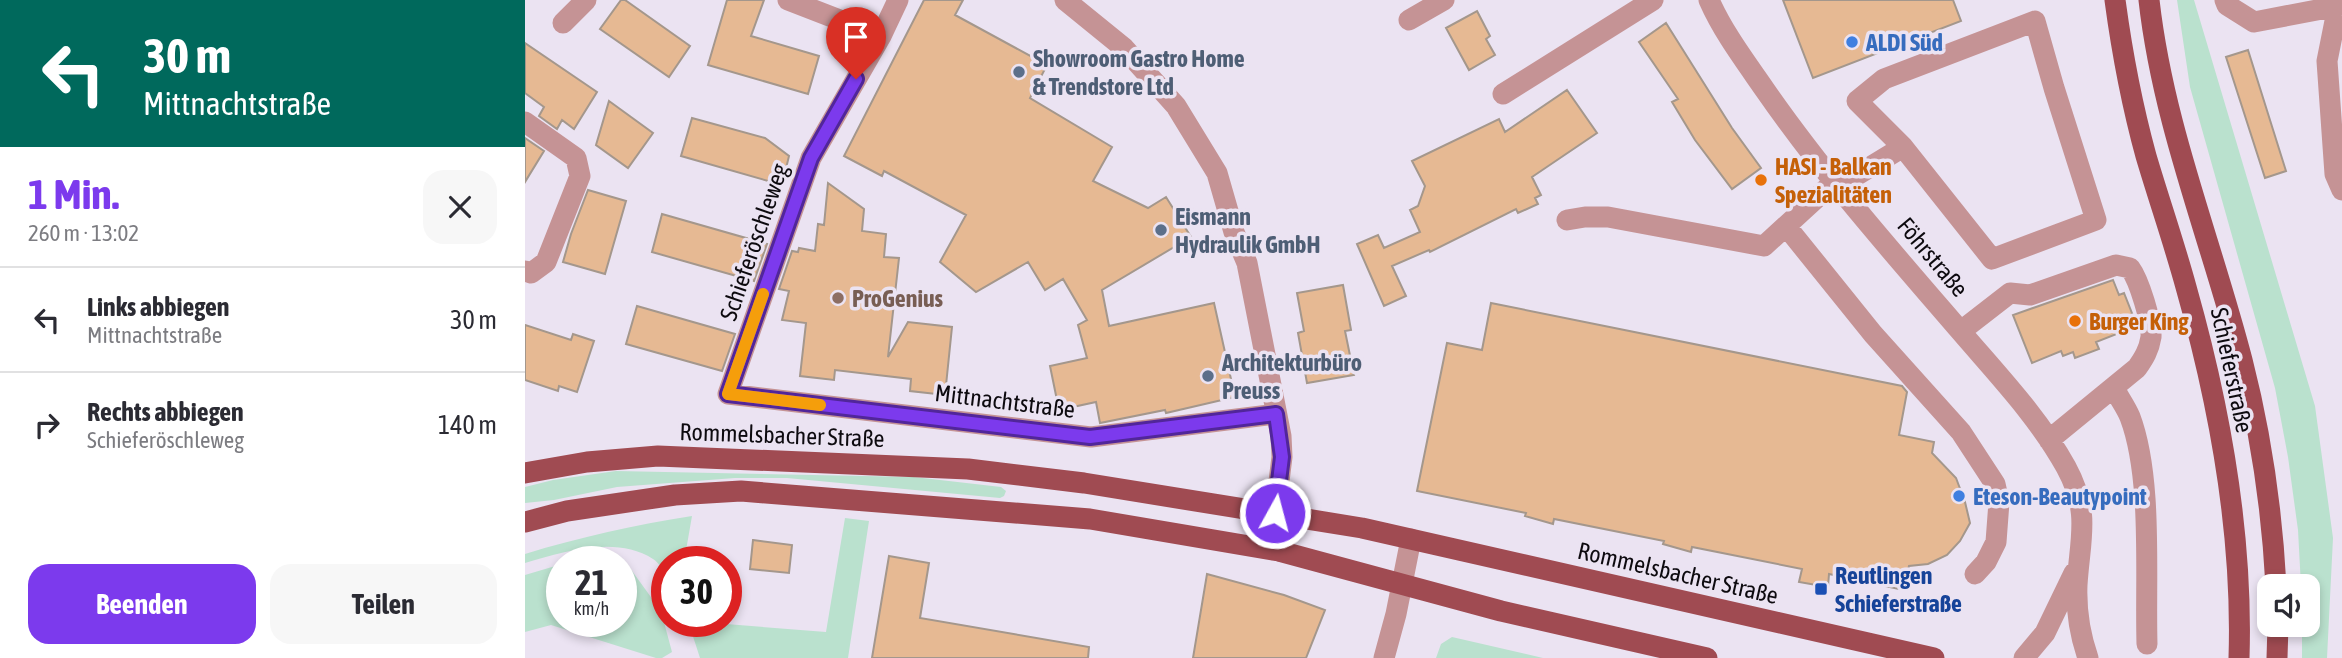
<!DOCTYPE html>
<html lang="de">
<head>
<meta charset="utf-8">
<style>
	body { margin:0; font-family:"Asap Condensed",sans-serif; background:#f7f7f7; color:#2b2b33; height:100vh; display:flex; flex-direction:column; font-size:26px; white-space:nowrap }
	* { box-sizing:border-box; margin:0 }
	p { font-size:23px; color:#7c7c81 }
	.icon { flex:none; width:38px; height:38px; fill:none; stroke:currentColor; stroke-width:2; stroke-linecap:round; stroke-linejoin:round }
	.map { position:relative; flex:1; overflow:hidden }
	.panel { display:flex; flex-direction:column; background:#fff; width:525px }
	.panel>* { flex:none }
	.guide { background:#00695c; color:#fff; overflow:hidden }
	.controls { position:absolute; left:1732px; top:574px; display:grid; gap:14px }
	.controls a { display:grid; place-items:center; width:63px; height:63px; border-radius:14px; background:#fff; box-shadow:0 4px 10px #0003; font-size:35px }
	.speed { position:absolute; left:21px; top:546px; display:flex; gap:14px; font-size:35px; font-weight:700; text-align:center }
	.speed>* { display:grid; place-content:center; width:91px; height:91px; border-radius:50%; background:#fff; box-shadow:0 4px 10px #0003; line-height:1 }
	.speed small { font-size:18px; font-weight:400 }
	.speed .limit { border:10px solid #d22; background:#fff; color:#111 }
	.pin { position:absolute; display:grid; place-items:center; width:60px; height:60px; color:#fff; margin:-72px -30px; border-radius:50% 50% 50% 0; rotate:-45deg; box-shadow:0 0 7px #0007 }
	.pin .icon { rotate:45deg }
	.me { position:absolute; width:77px; margin:-38px; rotate:7deg; stroke-linejoin:round; filter:drop-shadow(0 0 5px #0008) }
	.turn { display:flex; align-items:center; gap:24px; height:147px; padding:0 28px; font-size:32px }
	.turn .icon { width:91px; height:91px; stroke-width:2.5 }
	.turn b { display:block; font-size:49px; line-height:60px }
	.round { display:grid; place-items:center; flex:none; width:74px; height:74px; border-radius:21px; background:#f7f7f7 }
	.headline { display:flex; align-items:center; justify-content:space-between; height:119px; padding:0 28px }
	h1 { font-size:42px; font-weight:700; line-height:52px; color:#7c3aed }
	.cta { display:flex; gap:14px; margin-top:auto; padding:14px 28px }
	.cta a { flex:1; height:80px; border-radius:21px; background:#7c3aed; color:#fff; font-size:28px; font-weight:700; line-height:80px; text-align:center }
	.cta a+a { background:#f7f7f7; color:#2b2b33 }
	ul { padding:0; list-style:none }
	li { display:flex; align-items:center; gap:21px; height:105px; padding:0 28px; border-top:2px solid #e1e1e2 }
	li div { flex:1 }
	li b { display:block; font-size:26px }
	li em { font-style:normal }
	main { display:flex; flex:1; min-height:0 }
	.map>svg:first-child { display:block }
	.green { fill:#bae1ce }
	.building { fill:#e6b993; stroke:#a4978c; stroke-width:2 }
	.lines { fill:none; stroke-linecap:round; stroke-linejoin:round }
	.minor { stroke:#c59395; stroke-width:21 }
	.major { stroke:#a04b52; stroke-width:21 }
	.route-casing { stroke:#51269a; stroke-width:18 }
	.route { stroke:#7c3aed; stroke-width:12 }
	.slow { stroke:#f59e0b; stroke-width:12 }
	.shop-dot { fill:#3f7fe0; stroke:#ebe3f2; stroke-width:2.5 }
	.service-dot { fill:#5c6f8a; stroke:#ebe3f2; stroke-width:2.5 }
	.food-dot { fill:#e8710a; stroke:#ebe3f2; stroke-width:2.5 }
	.education-dot { fill:#8d6e63; stroke:#ebe3f2; stroke-width:2.5 }
	.transit-dot { fill:#1a4fb4; stroke:#ebe3f2; stroke-width:2.5 }
	.labels { text-anchor:middle; dominant-baseline:central; stroke-width:7; stroke-linejoin:round; paint-order:stroke }
	.shop-label { font-size:24px; font-weight:bold; fill:#366cbe; stroke:#ebe3f2; text-anchor:start }
	.service-label { font-size:24px; font-weight:bold; fill:#4e5e75; stroke:#ebe3f2; text-anchor:start }
	.food-label { font-size:24px; font-weight:bold; fill:#c56008; stroke:#ebe3f2; text-anchor:start }
	.street-label { font-size:24px; fill:#0d0a0f; stroke:#ebe3f2 }
	.education-label { font-size:24px; font-weight:bold; fill:#785e54; stroke:#ebe3f2; text-anchor:start }
	.transit-label { font-size:24px; font-weight:bold; fill:#164399; stroke:#ebe3f2; text-anchor:start }
</style>
</head>
<body>
<main>
<section class="panel">
<div class="guide">
<div class="turn"><svg class="icon" aria-label="left" viewBox="0 0 24 24"><path d="M17 20v-9H6M10 6l-5 5 5 5"/></svg><div><b>30 m</b>Mittnachtstraße</div></div>
</div>
<div class="headline"><div><h1>1 Min.</h1><p>260 m · 13:02</p></div><a class="round"><svg class="icon" aria-label="close" viewBox="0 0 24 24"><path d="M6 6l12 12M18 6L6 18"/></svg></a></div>
<ul>
<li><svg class="icon" aria-label="left" viewBox="0 0 24 24"><path d="M17 20v-9H6M10 6l-5 5 5 5"/></svg><div><b>Links abbiegen</b><p>Mittnachtstraße</p></div><em>30 m</em></li>
<li><svg class="icon" aria-label="right" viewBox="0 0 24 24"><path d="M7 20v-9h11M14 6l5 5-5 5"/></svg><div><b>Rechts abbiegen</b><p>Schieferöschleweg</p></div><em>140 m</em></li>
</ul>
<div class="cta"><a>Beenden</a><a>Teilen</a></div>
</section>
<div class="map">
<svg width="1817" height="658" viewBox="0 0 1817 658">
	<rect width="100%" height="100%" fill="#ebe3f2"/>
	<!-- green -->
	<path class="green" d="M1652 0H1669L1790 406 1808 538 1802 658H1777V625H1783V586H1776L1773 530 1763 457 1750 388 1665 87Z
		M91 471 389 477 476 487 481 491 479 496 475 498 262 478H210L92 487 29 500 0 503V487L28 480Z
		M167 516 159 562H142V575C138 570 133 562 128 559 91 535 38 552 0 563V554C55 537 110 525 167 516Z
		M320 518 344 521 323 658H175L163 621 301 632Z
		M96 563 102 564 136 611 147 652 137 658H131L26 625 0 632V575L37 564V621H96Z
		M927 637 1018 658H911L916 644Z"/>
	<!-- building -->
	<path class="building" d="M96 0H100L165 46 144 77 75 29Z
		M202 0H239L226 36 294 56 283 94 183 65Z
		M399 0H438L430 15 522 65 505 98 587 147 568 181 623 208 641 197 666 237 577 290 584 326 689 303 710 397 641 413 640 410 575 423 571 402 534 410 525 366 562 358 553 325 562 320 538 279 520 290 503 262 451 292 415 262 441 215 359 171 357 176 319 156Z
		M1258 0H1428L1436 21 1288 78Z
		M952 11 965 36 961 39 970 55 944 70 921 28Z
		M1141 23 1207 128 1236 168 1207 189 1170 140 1147 102 1153 99 1114 42Z
		M0 43 72 92 49 129 37 120 32 129 14 116 19 107 0 93Z
		M1723 50 1761 171 1740 178 1701 57Z
		M1042 90 1072 133 1007 177 1016 195 1010 198 1013 204 993 213 991 209 905 252 904 250 867 266 881 296 859 306 832 244 853 235 859 248 895 232 885 210 893 206 900 186 887 161 974 119 980 132Z
		M84 101 128 133 103 168 71 145Z
		M167 118 240 138 264 156 257 185 156 156Z
		M0 138 19 151 0 182Z
		M303 183 339 209 337 231 361 234 359 257 374 258 363 357 383 322 427 327 420 395 385 391 386 379 310 370 309 380 275 376 281 323 257 320 264 291 254 289 267 251 273 252 274 248 290 251 293 224 299 225Z
		M63 190 101 201 80 274 38 262 46 234Z
		M137 214 242 244 229 281 127 252Z
		M1588 280 1594 295 1599 293 1612 326 1571 342 1574 349 1550 358 1548 352 1538 356 1536 351 1507 363 1488 315Z
		M818 285 826 330 820 331 829 375 782 383 773 333 779 331 772 293Z
		M966 303 1377 386 1382 392 1374 435 1409 442 1407 453 1431 478 1440 502 1445 523 1435 541 1422 555 1403 564 1384 566 1379 590 1304 574 1303 587 1274 582 1277 569 1167 547 1166 552 1138 544 1139 541 1029 519 1028 524 1000 516 1001 513 892 491 922 343 957 350Z
		M112 306 210 334 197 371 101 344Z
		M0 325 46 340 48 334 69 341 52 392 34 386 33 391 0 380Z
		M228 540 267 545 264 573 225 569Z
		M364 556 404 563 395 618 564 647 563 658H347Z
		M682 574 759 595 800 610 781 658H668Z"/>
	<g class="lines">
		<!-- minor -->
		<path class="minor" d="M263 0 356 36
			M373 0 356 36 286 158 203 394 566 437 751 414
			M540 0 599 48 651 106 692 173 709 232 722 263 756 436 757 457 750 513 754 551
			M1184 0C1198 32 1220 61 1240 90 1299 175 1369 254 1437 333 1473 375 1514 418 1541 467 1566 513 1555 537 1552 585 1551 610 1555 635 1563 658
			M1700 0 1702 5 1729 22 1813 6
			M1817 1 1813 6 1802 61 1810 174 1817 190
			M884 20 919 0
			M1510 21 1529 88 1571 220 1467 259 1378 147 1332 101 1359 79Z
			M38 23 61 0
			M978 94 1128 0
			M0 122 51 158 55 176 21 262 6 273 0 271
			M1314 186 1378 147
			M1042 220 1060 217H1083L1239 246 1310 181
			M1261 226 1348 334 1436 432 1470 484 1474 502 1471 542 1461 562 1450 574
			M1436 331 1485 293 1505 295 1591 265 1605 268C1614 280 1627 322 1626 337 1624 350 1619 358 1612 368L1524 440
			M1589 388C1594 398 1601 407 1605 417 1628 478 1620 577 1622 644
			M859 658 871 614 886 539
			M1499 658 1520 633 1549 573"/>
		<!-- major -->
		<path class="major" d="M1590 0C1597 52 1607 105 1621 156 1634 200 1649 243 1661 287 1695 407 1718 534 1714 658
			M1624 0C1638 125 1686 240 1717 360 1736 434 1747 510 1751 586
			M0 473 62 462 133 456 443 469 559 483 837 528 1409 658
			M0 522 42 511 150 495 216 491 565 519 754 551 976 611 1182 658
			M1752 658 1753 625"/>
	</g>
	<g class="lines">
		<defs>
			<path id="route" d="M331 79 286 158 203 394 565 437 751 414 757 457 750 513"/>
		</defs>
		<!-- route casing -->
		<use href="#route" class="route-casing"/>
		<!-- route -->
		<use href="#route" class="route"/>
		<!-- slow -->
		<path class="slow" d="M238 294 203 394 295 405"/>
	</g>
	<!-- markers -->
	<g class="shop-dot">
		<circle cx="1327" cy="42" r="7"/>
		<circle cx="1434" cy="496" r="7"/>
	</g>
	<g class="service-dot">
		<circle cx="494" cy="72" r="7"/>
		<circle cx="636" cy="230" r="7"/>
		<circle cx="683" cy="376" r="7"/>
	</g>
	<g class="food-dot">
		<circle cx="1236" cy="180" r="7"/>
		<circle cx="1550" cy="321" r="7"/>
	</g>
	<circle class="education-dot" cx="313" cy="298" r="7"/>
	<rect class="transit-dot" x="1289" y="582" width="14" height="14" rx="3.5"/>
	<g class="labels">
		<!-- shop labels -->
		<g class="shop-label">
			<text x="1341" y="42">ALDI Süd</text>
			<text x="1448" y="496">Eteson-Beautypoint</text>
		</g>
		<!-- service labels -->
		<g class="service-label">
			<text x="508" y="58">Showroom Gastro Home<tspan x="508" dy="28">&amp; Trendstore Ltd</tspan></text>
			<text x="650" y="216">Eismann<tspan x="650" dy="28">Hydraulik GmbH</tspan></text>
			<text x="697" y="362">Architekturbüro<tspan x="697" dy="28">Preuss</tspan></text>
		</g>
		<!-- food labels -->
		<g class="food-label">
			<text x="1250" y="166">HASI - Balkan<tspan x="1250" dy="28">Spezialitäten</tspan></text>
			<text x="1564" y="321">Burger King</text>
		</g>
		<!-- street labels -->
		<g class="street-label">
			<text transform="translate(229 242) rotate(-71)">Schieferöschleweg</text>
			<text transform="translate(1408 257) rotate(50)">Föhrstraße</text>
			<text transform="translate(1707 370) rotate(78)">Schieferstraße</text>
			<text transform="translate(480 401) rotate(7)">Mittnachtstraße</text>
			<text transform="translate(257 435) rotate(2)">Rommelsbacher Straße</text>
			<text transform="translate(1153 573) rotate(13)">Rommelsbacher Straße</text>
		</g>
		<!-- education labels -->
		<g class="education-label">
			<text x="327" y="298">ProGenius</text>
		</g>
		<!-- transit labels -->
		<g class="transit-label">
			<text x="1310" y="575">Reutlingen<tspan x="1310" dy="28">Schieferstraße</tspan></text>
		</g>
	</g>
</svg>
<div class="controls">
<a><svg class="icon" aria-label="sound" viewBox="0 0 24 24"><path d="M4 9h4l5-4v14l-5-4H4zM17 9q2 3 0 6"/></svg></a>
</div>
<div class="speed"><div>21<small>km/h</small></div><div class="limit">30</div></div>
<div class="pin" style="left:331px;top:79px;background:#d93025"><svg class="icon" aria-label="arrive" viewBox="0 0 24 24"><path d="M6 21V4h12l-3 4 3 4H6"/></svg></div>
<svg class="me" style="left:750px;top:513px" viewBox="-20 -20 40 40"><circle r="17" fill="#7c3aed" stroke="#fff" stroke-width="3"/><path d="M0-11L8 9 0 5-8 9z" fill="#fff"/></svg>
</div>
</main>
</body>
</html>
